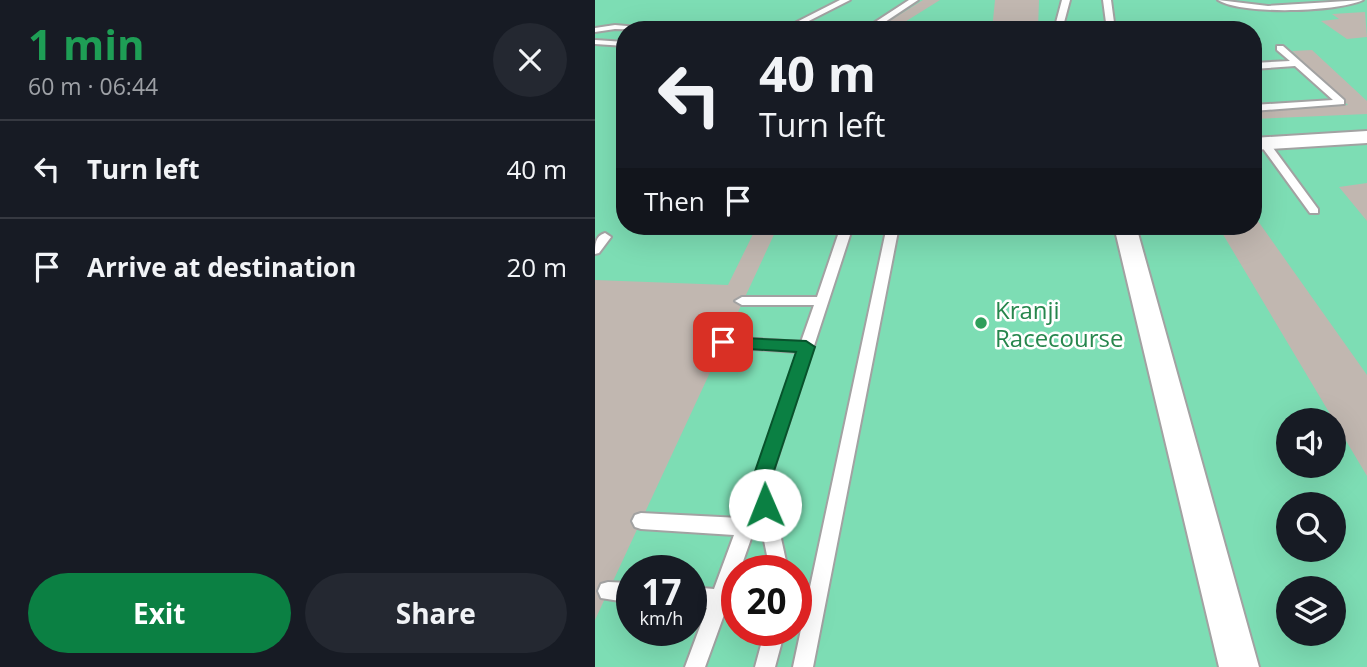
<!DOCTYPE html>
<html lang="en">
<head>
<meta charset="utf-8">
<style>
	body { margin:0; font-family:"Open Sans",sans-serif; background:#242831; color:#f1f3f6; height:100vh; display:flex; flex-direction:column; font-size:26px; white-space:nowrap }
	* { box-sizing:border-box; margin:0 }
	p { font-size:23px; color:#9ea1a6 }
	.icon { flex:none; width:38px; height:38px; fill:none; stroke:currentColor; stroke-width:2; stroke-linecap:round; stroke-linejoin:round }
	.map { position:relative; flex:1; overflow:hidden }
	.sheet { display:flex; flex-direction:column; background:#171b24; width:595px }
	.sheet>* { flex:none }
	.banner { position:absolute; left:21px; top:21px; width:646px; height:214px; border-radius:28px; box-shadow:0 7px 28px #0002; background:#171b24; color:#f1f3f6; overflow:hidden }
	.controls { position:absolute; left:681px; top:408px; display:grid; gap:14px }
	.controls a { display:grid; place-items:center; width:70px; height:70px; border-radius:50%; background:#171b24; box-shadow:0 7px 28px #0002; font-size:35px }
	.speed { position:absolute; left:21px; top:555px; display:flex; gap:14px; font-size:35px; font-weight:700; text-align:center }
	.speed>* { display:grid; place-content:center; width:91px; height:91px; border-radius:50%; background:#171b24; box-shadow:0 7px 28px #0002; line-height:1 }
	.speed small { font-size:18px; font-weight:400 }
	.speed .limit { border:10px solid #d22; background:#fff; color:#111 }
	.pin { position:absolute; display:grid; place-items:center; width:60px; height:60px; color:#fff; margin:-30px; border-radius:14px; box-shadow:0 4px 10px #0006 }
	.me { position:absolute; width:77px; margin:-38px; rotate:359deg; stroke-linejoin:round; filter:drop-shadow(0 0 5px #0008) }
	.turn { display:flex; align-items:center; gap:24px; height:147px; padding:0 28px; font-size:32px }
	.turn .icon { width:91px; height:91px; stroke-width:2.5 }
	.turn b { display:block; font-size:49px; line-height:60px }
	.then { display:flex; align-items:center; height:66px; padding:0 28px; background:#0003; gap:14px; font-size:26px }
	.round { display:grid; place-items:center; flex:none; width:74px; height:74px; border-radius:37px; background:#242831 }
	.head { display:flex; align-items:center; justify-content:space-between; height:119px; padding:0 28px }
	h1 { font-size:42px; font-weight:700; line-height:52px; color:#1e9e55 }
	.action { display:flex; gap:14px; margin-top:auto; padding:14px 28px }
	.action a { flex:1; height:80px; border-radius:42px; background:#0b8043; color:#fff; font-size:28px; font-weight:700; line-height:80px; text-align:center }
	.action a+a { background:#242831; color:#f1f3f6 }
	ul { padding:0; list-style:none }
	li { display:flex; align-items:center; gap:21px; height:98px; padding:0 28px; border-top:2px solid #363941 }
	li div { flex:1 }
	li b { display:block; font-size:26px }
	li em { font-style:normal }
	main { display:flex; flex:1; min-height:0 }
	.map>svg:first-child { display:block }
	.pitch { fill:#7dddb4; fill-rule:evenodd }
	.building { fill:#c1b7b0 }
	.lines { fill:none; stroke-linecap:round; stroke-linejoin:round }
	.service-casing { stroke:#a2a2a2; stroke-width:4 }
	.minor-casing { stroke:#a2a2a2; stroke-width:4 }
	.service { fill:#fff; fill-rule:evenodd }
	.minor { fill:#fff; fill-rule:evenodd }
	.route { fill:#0b8043; stroke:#07532c; stroke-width:2 }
	.leisure-dot { fill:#2e9e5b; stroke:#fff; stroke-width:2.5 }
	.labels { text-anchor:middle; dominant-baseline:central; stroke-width:5; stroke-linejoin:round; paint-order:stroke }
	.leisure-label { font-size:24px; fill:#27864d; stroke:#fff; text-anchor:start }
</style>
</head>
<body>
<main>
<section class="sheet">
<div class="head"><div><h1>1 min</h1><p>60 m · 06:44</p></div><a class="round"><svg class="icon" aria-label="close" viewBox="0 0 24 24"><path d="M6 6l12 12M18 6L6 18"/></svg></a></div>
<ul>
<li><svg class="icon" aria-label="left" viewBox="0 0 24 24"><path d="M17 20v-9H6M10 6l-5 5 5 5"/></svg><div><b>Turn left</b></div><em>40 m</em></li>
<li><svg class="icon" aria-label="arrive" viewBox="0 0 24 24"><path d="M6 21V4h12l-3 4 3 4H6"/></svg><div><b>Arrive at destination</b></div><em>20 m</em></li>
</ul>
<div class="action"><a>Exit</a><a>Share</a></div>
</section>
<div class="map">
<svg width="772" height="667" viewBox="0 0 772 667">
	<rect width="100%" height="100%" fill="#ede8e0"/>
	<!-- pitch -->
	<path class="pitch" d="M0 0H772V667H0ZM30 30H658V226H30ZM693 420H738V466H693ZM693 504H738V550H693ZM37 570H96V630H37ZM142 570H201V630H142ZM693 588H738V634H693Z"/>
	<!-- building -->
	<path class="building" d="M328 0H345L297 30H280Z
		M400 0H444L443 30H397Z
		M770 12 772 37 752 39 726 21 744 19 737 14Z
		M717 50 772 101V114L658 119V109L753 105 697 51Z
		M772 183V221L744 187Z
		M658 214 772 375V476L623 226H658Z
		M162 226H183L0 620V280L133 285Z"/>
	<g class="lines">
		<defs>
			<path id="service" d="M245 0H255L196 30H186Z
				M314 0H323L278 30H268Z
				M467 0H475L467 30H459Z
				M508 0H516L520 30H512Z
				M623 0 673 6 768 0C743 12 646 15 623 0Z
				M20 25 55 28 59 30 20 29 0 32V28Z
				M0 40 30 42V46L0 44Z
				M682 46H688L749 100V104L658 111V105L738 100 700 66 658 69V63L695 61 682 50Z
				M669 140 673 141 723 209V213H715L664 143Z
				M246 226H258L174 484 193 570H175L164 516 145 570H142V579L110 667H90L112 608 96 607V587L119 589 139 535 46 529 40 527 37 521 40 515 46 513 145 518 203 352 128 347 121 342 128 337 206 342 219 305H147L140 301 147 297H222Z
				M292 226H304L218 667H198Z
				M10 233 16 237 4 253 0 254C0 245 0 236 10 233Z
				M13 582 37 583V603L6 598 3 591 6 584Z
				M170 630H190L180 667H160Z"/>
			<path id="minor" d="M772 131V143L658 150V138Z
				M519 226H541L664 667H624Z"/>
		</defs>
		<!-- service casing -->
		<use href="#service" class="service-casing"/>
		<!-- minor casing -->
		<use href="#minor" class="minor-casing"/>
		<!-- service -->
		<use href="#service" class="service"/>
		<!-- minor -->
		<use href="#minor" class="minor"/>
	</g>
	<!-- route -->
	<path class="route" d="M128 337 211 341 220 347 175 483 180 505 177 511 170 514 163 511 156 483 201 352 122 347 120 342 122 338Z"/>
	<!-- markers -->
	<circle class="leisure-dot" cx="386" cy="323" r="7"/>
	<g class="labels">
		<!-- leisure labels -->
		<g class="leisure-label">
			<text x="400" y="309">Kranji<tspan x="400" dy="28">Racecourse</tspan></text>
		</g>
	</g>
</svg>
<div class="controls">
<a><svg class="icon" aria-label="sound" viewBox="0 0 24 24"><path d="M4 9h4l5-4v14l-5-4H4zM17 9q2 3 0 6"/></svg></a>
<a><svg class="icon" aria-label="search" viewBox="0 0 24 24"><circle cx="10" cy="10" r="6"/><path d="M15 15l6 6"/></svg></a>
<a><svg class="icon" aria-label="layers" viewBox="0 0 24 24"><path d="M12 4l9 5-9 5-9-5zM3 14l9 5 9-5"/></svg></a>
</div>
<div class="speed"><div>17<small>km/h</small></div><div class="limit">20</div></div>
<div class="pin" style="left:128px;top:342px;background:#d93025"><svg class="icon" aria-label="arrive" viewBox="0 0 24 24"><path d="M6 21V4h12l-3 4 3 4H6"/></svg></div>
<svg class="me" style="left:170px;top:505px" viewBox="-20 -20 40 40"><circle r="19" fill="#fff"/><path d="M0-13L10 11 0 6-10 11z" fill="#0b8043"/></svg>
<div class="banner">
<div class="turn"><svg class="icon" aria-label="left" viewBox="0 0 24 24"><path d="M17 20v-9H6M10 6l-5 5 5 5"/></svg><div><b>40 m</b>Turn left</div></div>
<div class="then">Then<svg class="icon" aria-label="arrive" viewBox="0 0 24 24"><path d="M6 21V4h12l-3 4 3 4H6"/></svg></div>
</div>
</div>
</main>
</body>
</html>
